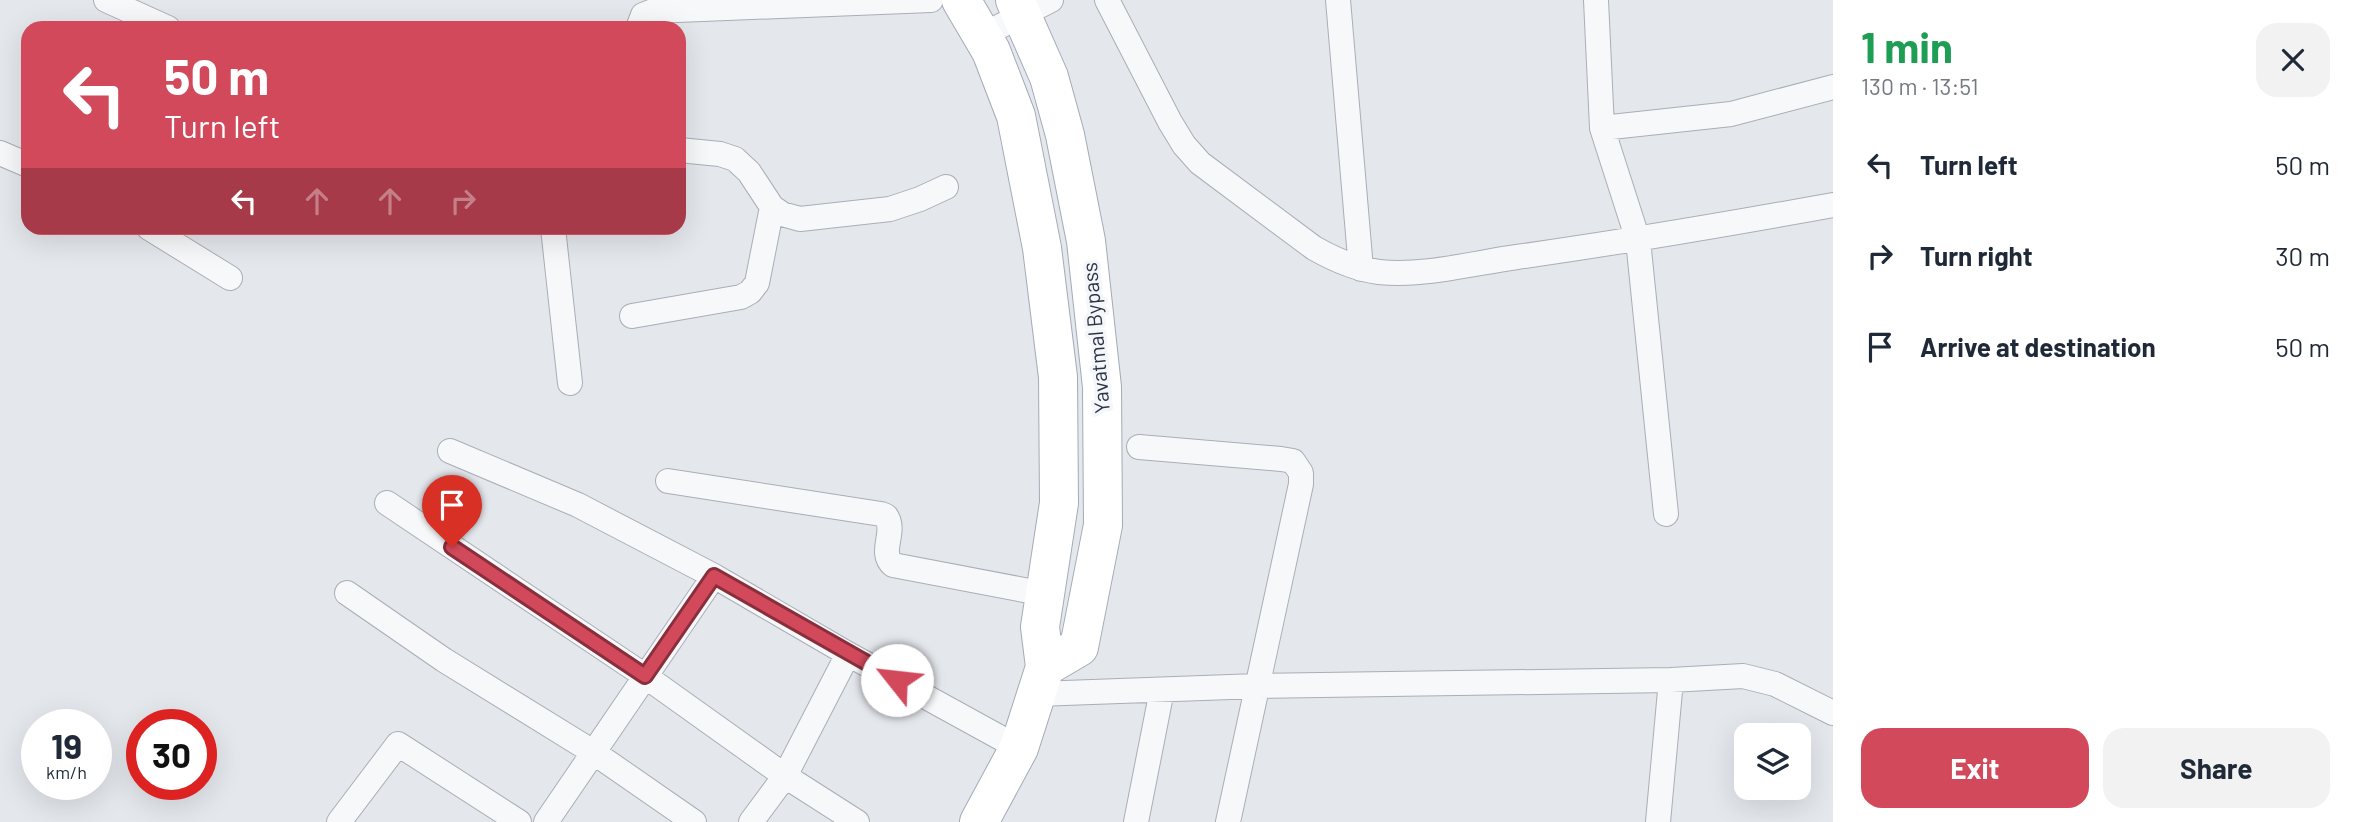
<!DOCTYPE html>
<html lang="en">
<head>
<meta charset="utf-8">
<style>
	body { margin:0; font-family:Barlow,sans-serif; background:#f2f2f3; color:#1f2937; height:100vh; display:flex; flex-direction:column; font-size:26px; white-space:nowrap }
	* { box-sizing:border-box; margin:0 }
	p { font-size:23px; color:#747a83 }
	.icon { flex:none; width:38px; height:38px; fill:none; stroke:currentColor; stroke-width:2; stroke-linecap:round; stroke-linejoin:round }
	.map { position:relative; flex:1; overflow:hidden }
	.side { display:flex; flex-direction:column; background:#fff; width:525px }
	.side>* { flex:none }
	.guide { position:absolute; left:21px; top:21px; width:665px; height:214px; border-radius:21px; box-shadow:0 7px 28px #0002; background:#d1495b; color:#fff; overflow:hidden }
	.fabs { position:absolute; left:1734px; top:723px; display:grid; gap:14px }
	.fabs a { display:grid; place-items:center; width:77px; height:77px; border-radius:14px; background:#fff; box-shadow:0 7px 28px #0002; font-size:35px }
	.speed { position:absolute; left:21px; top:709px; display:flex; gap:14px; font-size:35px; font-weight:700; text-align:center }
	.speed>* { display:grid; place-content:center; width:91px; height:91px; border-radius:50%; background:#fff; box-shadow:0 7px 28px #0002; line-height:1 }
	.speed small { font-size:18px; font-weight:400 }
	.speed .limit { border:10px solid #d22; background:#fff; color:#111 }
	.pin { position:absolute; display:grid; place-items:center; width:60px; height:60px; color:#fff; margin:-72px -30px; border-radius:50% 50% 50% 0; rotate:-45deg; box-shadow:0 0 7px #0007 }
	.pin .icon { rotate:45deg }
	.me { position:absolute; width:77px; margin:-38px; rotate:299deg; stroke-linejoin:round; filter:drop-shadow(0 0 5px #0008) }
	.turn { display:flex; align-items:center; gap:24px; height:147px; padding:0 28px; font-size:32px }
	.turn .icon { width:91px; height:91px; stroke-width:2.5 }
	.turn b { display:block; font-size:49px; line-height:60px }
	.lanes { display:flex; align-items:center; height:66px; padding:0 28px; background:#0003; justify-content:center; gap:35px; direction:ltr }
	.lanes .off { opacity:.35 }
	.round { display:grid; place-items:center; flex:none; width:74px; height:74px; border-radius:21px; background:#f2f2f3 }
	.summary { display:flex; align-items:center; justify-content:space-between; height:119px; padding:0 28px }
	h1 { font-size:42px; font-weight:700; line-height:52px; color:#1e9e55 }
	.primary-button { display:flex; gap:14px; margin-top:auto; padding:14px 28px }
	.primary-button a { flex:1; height:80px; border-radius:21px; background:#d1495b; color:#fff; font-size:28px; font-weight:700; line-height:80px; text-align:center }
	.primary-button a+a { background:#f2f2f3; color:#1f2937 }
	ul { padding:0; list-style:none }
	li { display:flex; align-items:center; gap:21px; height:91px; padding:0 28px }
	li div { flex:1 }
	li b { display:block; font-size:26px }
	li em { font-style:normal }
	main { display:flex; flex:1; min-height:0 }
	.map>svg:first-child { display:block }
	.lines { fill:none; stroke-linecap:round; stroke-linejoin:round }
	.street-casing { stroke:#a9aeb7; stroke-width:26 }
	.primary-casing { stroke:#a3abb8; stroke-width:40 }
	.street { stroke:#f7f8fa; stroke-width:24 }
	.primary { stroke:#fff; stroke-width:38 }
	.route-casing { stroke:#882f3b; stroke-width:18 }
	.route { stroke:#d1495b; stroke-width:12 }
	.labels { text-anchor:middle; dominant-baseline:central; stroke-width:7; stroke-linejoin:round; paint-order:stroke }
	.street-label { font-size:21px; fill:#2b3445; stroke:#f4f6f9 }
</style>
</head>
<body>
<main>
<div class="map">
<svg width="1833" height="822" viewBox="0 0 1833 822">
	<rect width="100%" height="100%" fill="#e4e7ec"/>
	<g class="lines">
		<defs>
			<path id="street" d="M106 0 168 28
				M1107 0 1170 122 1184 145 1200 163 1314 248C1335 260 1355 269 1379 272 1422 277 1474 263 1517 257 1623 242 1728 224 1833 205
				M1338 0 1361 269
				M1596 0 1602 128 1638 240 1666 514
				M638 28 643 15 653 11 931 0
				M983 35 1051 0
				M1602 128 1731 114 1833 87
				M679 150 720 154 735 159 749 172 772 207 782 214 800 219 890 209 920 199 946 187
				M0 153 28 165
				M149 228 230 278
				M553 228 570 383
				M632 316 741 297 750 292 757 283 772 207
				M1139 447 1281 459 1293 461 1301 473V484L1228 822
				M450 451 578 505 714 576 848 654 1019 748
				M668 481 881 514 886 516C897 531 878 552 893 565L1045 594
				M387 503 645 676 785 776 857 822
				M347 593 444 660 593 752 694 822
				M1037 694 1258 686 1671 680 1743 676 1775 684 1833 713
				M339 822 398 744 519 822
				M546 822 714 576
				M751 822 785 776 848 654
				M1136 822 1162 690
				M1658 822 1671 680"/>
			<path id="primary" d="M961 0 991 51 1016 116 1042 248 1058 377 1059 503 1040 627 1045 667 1019 748 979 822
				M1015 0 1049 77 1065 135 1086 241 1102 387 1103 525 1079 647 1045 667"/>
		</defs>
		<!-- street casing -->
		<use href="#street" class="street-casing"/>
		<!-- primary casing -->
		<use href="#primary" class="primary-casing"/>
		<!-- street -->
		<use href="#street" class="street"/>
		<!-- primary -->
		<use href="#primary" class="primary"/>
	</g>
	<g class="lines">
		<defs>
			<path id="route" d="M452 547 645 676 714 576 897 680"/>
		</defs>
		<!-- route casing -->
		<use href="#route" class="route-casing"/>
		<!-- route -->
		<use href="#route" class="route"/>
	</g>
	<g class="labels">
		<!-- street labels -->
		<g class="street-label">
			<text transform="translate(1095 338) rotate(-95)">Yavatmal Bypass</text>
		</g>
	</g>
</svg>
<div class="fabs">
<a><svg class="icon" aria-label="layers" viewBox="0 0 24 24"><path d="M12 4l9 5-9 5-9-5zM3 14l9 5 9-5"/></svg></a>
</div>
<div class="speed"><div>19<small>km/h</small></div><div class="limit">30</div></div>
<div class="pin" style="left:452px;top:547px;background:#d93025"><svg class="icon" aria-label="arrive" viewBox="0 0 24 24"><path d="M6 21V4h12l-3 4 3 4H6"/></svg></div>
<svg class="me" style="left:897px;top:680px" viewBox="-20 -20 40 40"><circle r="19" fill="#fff"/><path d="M0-13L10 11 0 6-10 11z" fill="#d1495b"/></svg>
<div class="guide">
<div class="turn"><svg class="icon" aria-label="left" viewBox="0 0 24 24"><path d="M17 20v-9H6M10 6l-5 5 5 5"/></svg><div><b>50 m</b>Turn left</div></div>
<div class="lanes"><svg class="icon" aria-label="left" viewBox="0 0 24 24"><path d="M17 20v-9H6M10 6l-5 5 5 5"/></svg><svg class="icon off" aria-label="ahead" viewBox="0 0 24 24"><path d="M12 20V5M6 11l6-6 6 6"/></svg><svg class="icon off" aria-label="ahead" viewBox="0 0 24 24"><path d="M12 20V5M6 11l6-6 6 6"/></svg><svg class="icon off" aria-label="right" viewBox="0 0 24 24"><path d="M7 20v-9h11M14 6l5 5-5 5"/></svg></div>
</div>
</div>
<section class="side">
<div class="summary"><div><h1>1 min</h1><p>130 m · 13:51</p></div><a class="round"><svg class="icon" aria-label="close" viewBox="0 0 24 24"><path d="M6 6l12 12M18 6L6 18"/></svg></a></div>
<ul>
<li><svg class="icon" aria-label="left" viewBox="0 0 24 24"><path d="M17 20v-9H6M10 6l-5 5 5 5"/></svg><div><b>Turn left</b></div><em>50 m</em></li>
<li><svg class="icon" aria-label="right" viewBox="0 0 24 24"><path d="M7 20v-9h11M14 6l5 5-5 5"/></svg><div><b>Turn right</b></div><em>30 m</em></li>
<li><svg class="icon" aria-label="arrive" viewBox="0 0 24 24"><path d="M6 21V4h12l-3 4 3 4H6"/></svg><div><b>Arrive at destination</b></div><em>50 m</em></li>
</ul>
<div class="primary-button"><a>Exit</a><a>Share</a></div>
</section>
</main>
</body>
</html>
